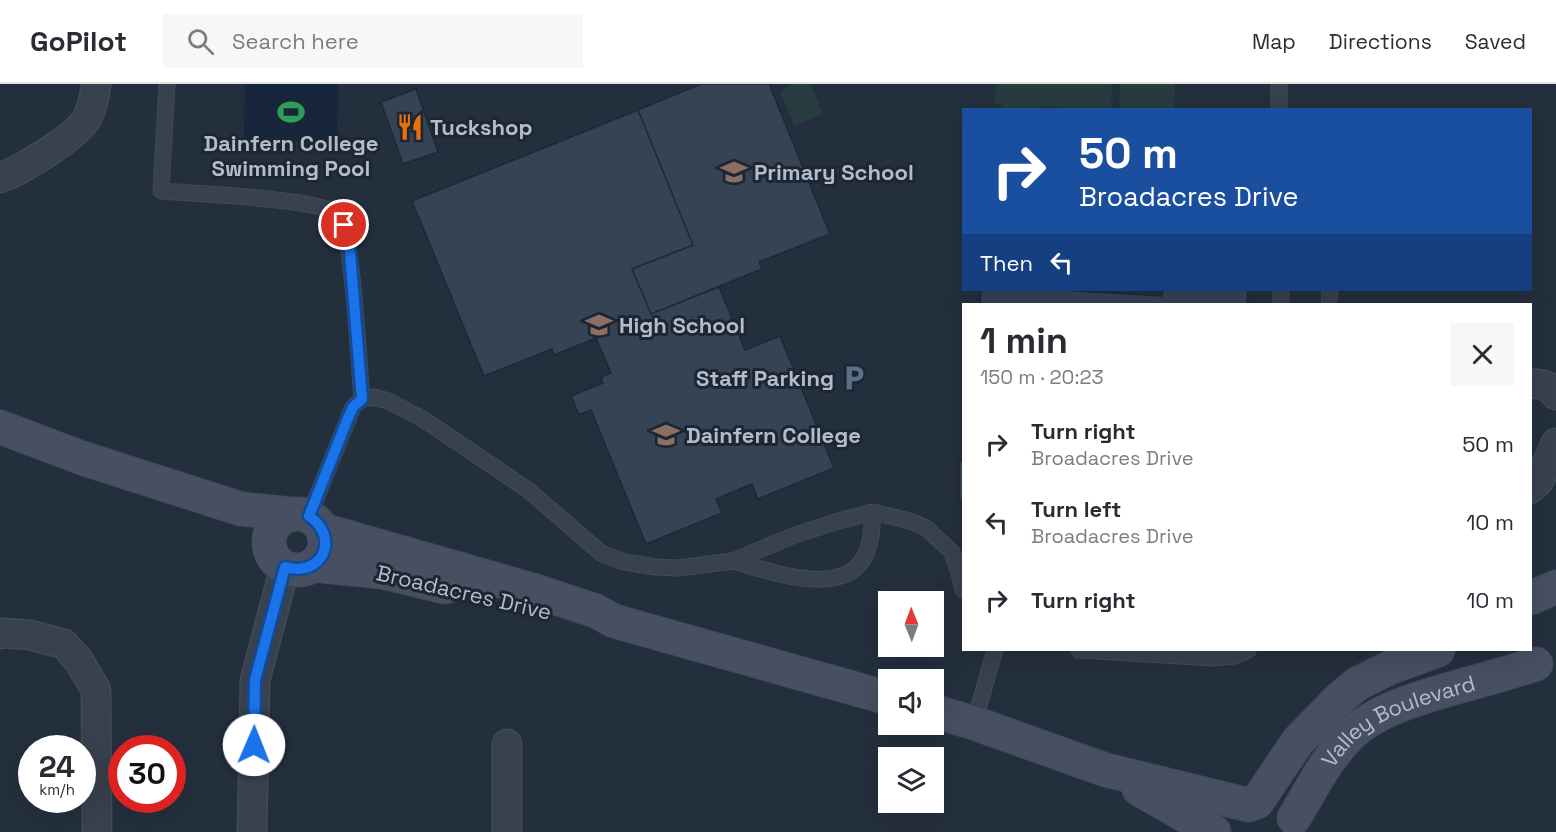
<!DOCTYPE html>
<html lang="en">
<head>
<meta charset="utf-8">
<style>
	body { margin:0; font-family:"Space Grotesk",sans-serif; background:#f7f7f7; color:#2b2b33; height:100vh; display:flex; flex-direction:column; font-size:22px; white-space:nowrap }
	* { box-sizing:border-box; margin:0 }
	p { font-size:20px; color:#7c7c81 }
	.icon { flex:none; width:33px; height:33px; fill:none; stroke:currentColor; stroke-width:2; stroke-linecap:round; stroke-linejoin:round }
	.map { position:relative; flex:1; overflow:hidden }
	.side { position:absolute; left:962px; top:219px; width:570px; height:348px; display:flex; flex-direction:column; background:#fff; border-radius:0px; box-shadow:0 6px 24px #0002 }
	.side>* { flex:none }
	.hud { position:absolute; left:962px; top:24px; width:570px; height:183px; border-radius:0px; box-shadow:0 6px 24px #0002; background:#1a4fa0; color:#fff; overflow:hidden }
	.needle { width:39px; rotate:359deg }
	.tools { position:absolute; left:878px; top:507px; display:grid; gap:12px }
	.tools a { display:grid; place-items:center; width:66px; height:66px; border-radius:0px; background:#fff; box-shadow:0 6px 24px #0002; font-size:30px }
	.speed { position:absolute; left:18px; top:651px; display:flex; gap:12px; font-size:30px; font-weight:700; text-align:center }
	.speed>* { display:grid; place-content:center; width:78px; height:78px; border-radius:50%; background:#fff; box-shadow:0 6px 24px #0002; line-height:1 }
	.speed small { font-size:15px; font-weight:400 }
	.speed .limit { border:9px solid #d22; background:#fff; color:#111 }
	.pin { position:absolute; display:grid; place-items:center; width:51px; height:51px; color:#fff; margin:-26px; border:3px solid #fff; border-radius:50%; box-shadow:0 2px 6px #0007 }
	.me { position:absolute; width:66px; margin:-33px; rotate:1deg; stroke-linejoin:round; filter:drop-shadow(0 0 4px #0008) }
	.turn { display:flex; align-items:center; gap:21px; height:126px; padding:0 18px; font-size:27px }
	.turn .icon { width:78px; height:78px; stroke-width:2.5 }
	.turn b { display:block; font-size:42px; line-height:51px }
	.then { display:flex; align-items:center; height:57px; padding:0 18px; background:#0003; gap:12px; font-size:22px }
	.round { display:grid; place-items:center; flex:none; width:63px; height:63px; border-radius:0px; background:#f7f7f7 }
	.head { display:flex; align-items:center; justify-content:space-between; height:102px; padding:0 18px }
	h1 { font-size:36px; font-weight:600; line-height:45px }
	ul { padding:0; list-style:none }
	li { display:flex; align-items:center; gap:18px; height:78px; padding:0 18px }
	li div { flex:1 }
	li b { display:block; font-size:22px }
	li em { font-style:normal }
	header { display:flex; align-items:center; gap:36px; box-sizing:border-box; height:84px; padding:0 30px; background:#fff; border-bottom:2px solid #e1e1e2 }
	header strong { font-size:28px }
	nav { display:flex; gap:33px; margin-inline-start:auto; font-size:21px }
	.search { width:420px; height:54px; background:#f7f7f7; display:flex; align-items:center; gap:15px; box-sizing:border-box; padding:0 21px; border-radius:0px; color:#7c7c81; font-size:22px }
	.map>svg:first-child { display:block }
	.green { fill:#263c3f }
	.water { fill:#17263c }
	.building { fill:#364354; stroke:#1f2835; stroke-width:1.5 }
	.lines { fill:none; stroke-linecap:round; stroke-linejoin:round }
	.lane-casing { stroke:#414a57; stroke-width:17 }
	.street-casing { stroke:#414a57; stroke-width:31 }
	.secondary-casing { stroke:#414a57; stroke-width:35 }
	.lane { stroke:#38414e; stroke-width:15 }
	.street { stroke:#38414e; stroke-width:28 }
	.secondary { stroke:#465061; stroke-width:33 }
	.route-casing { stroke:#114b97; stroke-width:15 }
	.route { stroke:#1a73e8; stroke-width:10 }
	.labels { text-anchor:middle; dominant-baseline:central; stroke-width:6; stroke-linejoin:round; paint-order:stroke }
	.poi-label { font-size:22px; font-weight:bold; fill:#b4bcc9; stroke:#1d2633; text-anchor:start }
	.street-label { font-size:22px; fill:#b4bcc9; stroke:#1d2633 }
</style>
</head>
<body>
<header>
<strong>GoPilot</strong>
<div class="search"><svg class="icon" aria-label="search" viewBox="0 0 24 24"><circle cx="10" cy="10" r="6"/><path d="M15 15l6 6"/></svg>Search here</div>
<nav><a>Map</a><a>Directions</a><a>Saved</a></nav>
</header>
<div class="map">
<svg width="1556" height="748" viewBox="0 0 1556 748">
	<rect width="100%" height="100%" fill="#242f3e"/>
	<!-- green -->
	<path class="green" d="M792 0H811L823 30 794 41 780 8Z
		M996 0H1112L1111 25 1064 26V23L1043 22 1042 25H1003V21L995 20Z
		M1120 0H1175L1174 25H1119Z"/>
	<!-- water -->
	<path class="water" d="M245 0H338L337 58 244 56Z"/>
	<!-- building -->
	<path class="building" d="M701 0H769L830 150 759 178 762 185 651 230 632 185 693 161 638 26Z
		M416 5 438 68 403 80 381 18Z
		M638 26 693 161 632 185 651 230 719 203 745 266 780 252 834 384 758 415 752 400 716 415 722 429 646 460 591 326 579 331 571 312 603 299 601 293 611 289 596 254 554 271 552 265 484 292 412 117Z
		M981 206H1063L1162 212 1163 206H1248L1247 220H980Z
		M959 377 963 378V417L959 416Z"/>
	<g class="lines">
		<defs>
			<path id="lane" d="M167 0 161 107C189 109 323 115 338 130 353 145 359 286 362 315
				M1279 0V26
				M1281 206V220
				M1329 220 1330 206
				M309 432 353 323 362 315 374 313 388 317 423 335 528 406 601 469 624 478 655 483 678 484 733 477 795 451 835 438 873 428 910 437 926 444 952 468 959 489 963 506
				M733 477C769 487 845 516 866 470 872 456 872 442 873 428
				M1079 566 1212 574 1235 572 1248 566
				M974 639 995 566"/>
			<path id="street" d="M0 94C21 86 79 52 88 32 92 23 95 10 96 0
				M1530 299C1541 300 1550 301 1556 311
				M1530 405 1539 397 1556 359
				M0 550 4 549 30 551 64 560 79 577 96 606 97 748
				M252 748 255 596 285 483
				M507 748V660"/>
			<g id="secondary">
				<path d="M0 343 82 374 241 425 290 430"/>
				<circle cx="297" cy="458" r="28"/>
				<path d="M323 446 529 505 596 527 614 537 888 614"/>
				<path d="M313 481 383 488 445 503"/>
				<path d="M1531 514 1556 503"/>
				<path d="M933 627 974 639 1106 686 1249 721"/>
				<path d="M1139 705 1214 748"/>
				<path d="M1257 718 1298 657 1340 614 1357 600 1389 584 1438 566"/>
				<path id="s1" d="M1294 734C1311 706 1327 673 1351 650 1374 629 1404 619 1433 610 1467 600 1502 591 1536 580"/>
			</g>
		</defs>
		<!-- lane casing -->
		<use href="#lane" class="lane-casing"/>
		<!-- street casing -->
		<use href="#street" class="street-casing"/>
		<!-- secondary casing -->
		<use href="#secondary" class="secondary-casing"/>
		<!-- lane -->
		<use href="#lane" class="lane"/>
		<!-- street -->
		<use href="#street" class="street"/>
		<!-- secondary -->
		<use href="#secondary" class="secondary"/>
	</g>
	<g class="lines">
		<defs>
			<path id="route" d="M254 661 255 596 285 483C322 494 341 454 309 432L348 334 353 323 362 315 350 169 344 141"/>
		</defs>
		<!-- route casing -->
		<use href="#route" class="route-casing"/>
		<!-- route -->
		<use href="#route" class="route"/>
	</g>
	<!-- icons -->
	<defs>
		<symbol id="stadium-bare" viewBox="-9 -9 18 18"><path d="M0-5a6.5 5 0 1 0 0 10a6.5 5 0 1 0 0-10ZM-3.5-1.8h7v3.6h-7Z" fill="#2e9e5b" stroke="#1d2633" stroke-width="2.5" paint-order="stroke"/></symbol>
		<symbol id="restaurant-bare" viewBox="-9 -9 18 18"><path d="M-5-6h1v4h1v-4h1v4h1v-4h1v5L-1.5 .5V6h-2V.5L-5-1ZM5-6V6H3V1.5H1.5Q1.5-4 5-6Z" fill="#e8710a" stroke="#1d2633" stroke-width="2.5" paint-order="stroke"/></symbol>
		<symbol id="school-bare" viewBox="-9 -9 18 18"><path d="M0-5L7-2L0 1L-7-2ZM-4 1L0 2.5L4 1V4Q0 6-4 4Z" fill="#8d6e63" stroke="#1d2633" stroke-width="2.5" paint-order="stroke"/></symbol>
		<symbol id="parking-bare" viewBox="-9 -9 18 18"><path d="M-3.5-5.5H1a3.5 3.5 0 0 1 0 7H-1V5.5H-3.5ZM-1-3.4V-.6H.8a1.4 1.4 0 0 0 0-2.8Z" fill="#5c6f8a" stroke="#1d2633" stroke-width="2.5" paint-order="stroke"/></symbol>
	</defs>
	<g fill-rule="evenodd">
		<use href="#stadium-bare" x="272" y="9" width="38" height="38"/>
		<use href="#restaurant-bare" x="391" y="24" width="38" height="38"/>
		<use href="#school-bare" x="715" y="69" width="38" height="38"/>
		<use href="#school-bare" x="580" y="222" width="38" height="38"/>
		<use href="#parking-bare" x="835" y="275" width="38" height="38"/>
		<use href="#school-bare" x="647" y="332" width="38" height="38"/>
	</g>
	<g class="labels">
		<!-- poi labels -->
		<g class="poi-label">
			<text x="430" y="43">Tuckshop</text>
			<text x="291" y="59" text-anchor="middle">Dainfern College<tspan x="291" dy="25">Swimming Pool</tspan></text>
			<text x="754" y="88">Primary School</text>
			<text x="619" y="241">High School</text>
			<text x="834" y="294" text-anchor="end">Staff Parking</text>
			<text x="686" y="351">Dainfern College</text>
		</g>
		<!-- street labels -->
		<g class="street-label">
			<text transform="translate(464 508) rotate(13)">Broadacres Drive</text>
			<text stroke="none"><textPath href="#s1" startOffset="150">Valley Boulevard</textPath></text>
		</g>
	</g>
</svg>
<div class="tools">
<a><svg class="needle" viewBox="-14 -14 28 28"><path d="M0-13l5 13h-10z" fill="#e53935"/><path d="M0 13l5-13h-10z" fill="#7c7c81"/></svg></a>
<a><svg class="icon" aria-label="sound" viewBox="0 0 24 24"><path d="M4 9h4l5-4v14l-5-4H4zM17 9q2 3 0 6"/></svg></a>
<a><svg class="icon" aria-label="layers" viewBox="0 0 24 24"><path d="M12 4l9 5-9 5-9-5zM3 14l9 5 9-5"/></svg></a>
</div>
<div class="speed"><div>24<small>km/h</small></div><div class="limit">30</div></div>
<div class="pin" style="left:344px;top:141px;background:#d93025"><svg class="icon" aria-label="arrive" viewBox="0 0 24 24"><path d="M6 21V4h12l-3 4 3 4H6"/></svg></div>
<svg class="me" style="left:254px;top:661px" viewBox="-20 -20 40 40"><circle r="19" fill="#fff"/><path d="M0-13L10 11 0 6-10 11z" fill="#1a73e8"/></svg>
<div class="hud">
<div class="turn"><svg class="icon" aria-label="right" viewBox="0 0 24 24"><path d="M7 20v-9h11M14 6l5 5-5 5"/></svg><div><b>50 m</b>Broadacres Drive</div></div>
<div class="then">Then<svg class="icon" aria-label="left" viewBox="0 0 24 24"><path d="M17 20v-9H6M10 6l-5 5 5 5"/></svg></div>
</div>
<section class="side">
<div class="head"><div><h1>1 min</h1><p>150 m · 20:23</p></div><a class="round"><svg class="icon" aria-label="close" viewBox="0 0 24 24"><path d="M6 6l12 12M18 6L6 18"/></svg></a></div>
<ul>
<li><svg class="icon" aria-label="right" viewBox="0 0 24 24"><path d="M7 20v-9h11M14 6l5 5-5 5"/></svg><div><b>Turn right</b><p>Broadacres Drive</p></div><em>50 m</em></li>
<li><svg class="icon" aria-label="left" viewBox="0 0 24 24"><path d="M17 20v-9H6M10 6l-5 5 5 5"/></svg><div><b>Turn left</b><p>Broadacres Drive</p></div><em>10 m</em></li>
<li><svg class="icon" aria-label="right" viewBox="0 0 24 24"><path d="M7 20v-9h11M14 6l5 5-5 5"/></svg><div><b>Turn right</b></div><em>10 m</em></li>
</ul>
</section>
</div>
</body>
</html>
